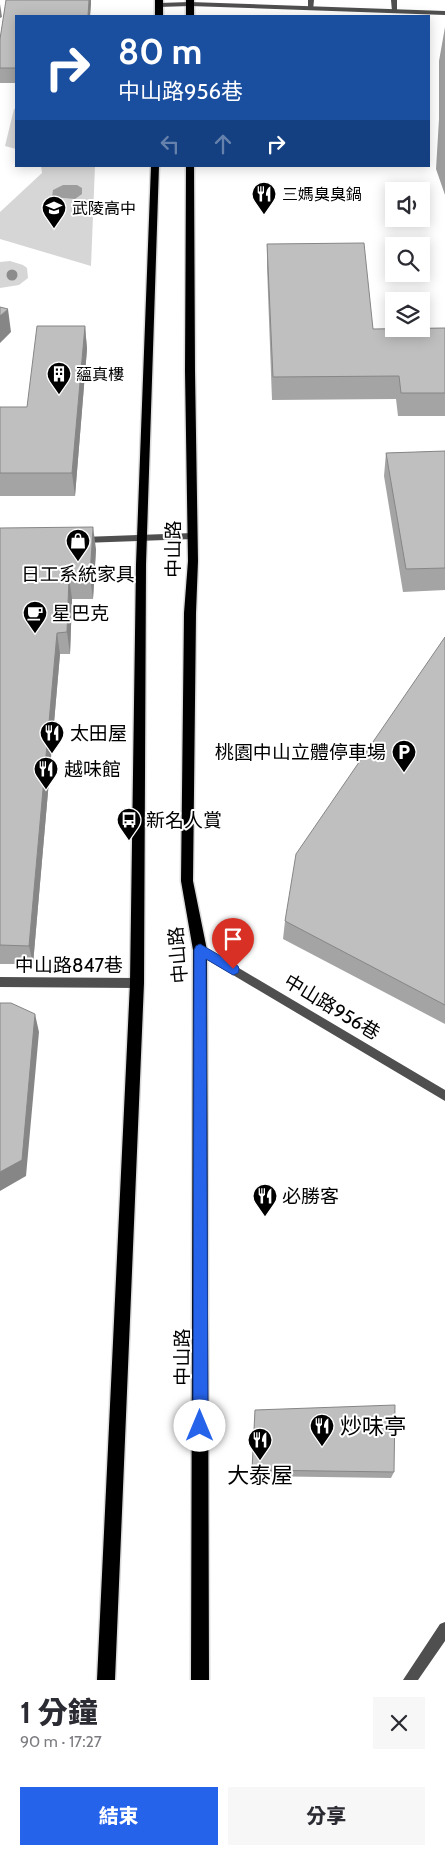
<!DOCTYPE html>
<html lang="zh-TW">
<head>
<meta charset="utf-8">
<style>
	body { margin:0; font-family:Cabin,"Noto Sans TC",sans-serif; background:#f7f7f7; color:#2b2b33; height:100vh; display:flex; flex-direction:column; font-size:19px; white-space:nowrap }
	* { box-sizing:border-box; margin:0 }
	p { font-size:16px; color:#7c7c81 }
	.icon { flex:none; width:28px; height:28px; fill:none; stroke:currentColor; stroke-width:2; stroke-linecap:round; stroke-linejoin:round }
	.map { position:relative; height:1680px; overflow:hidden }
	.sheet { display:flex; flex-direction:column; background:#fff; flex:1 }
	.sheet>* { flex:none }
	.hud { position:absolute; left:15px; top:15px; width:415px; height:152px; border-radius:0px; box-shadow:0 2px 12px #0003; background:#1a4fa0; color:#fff; overflow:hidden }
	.buttons { position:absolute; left:385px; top:182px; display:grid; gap:10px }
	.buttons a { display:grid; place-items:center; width:45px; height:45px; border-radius:0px; background:#fff; box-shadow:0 2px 12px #0003; font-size:25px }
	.pin { position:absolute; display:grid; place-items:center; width:42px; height:42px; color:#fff; margin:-51px -21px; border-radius:50% 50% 50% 0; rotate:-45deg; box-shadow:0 0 5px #0007 }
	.pin .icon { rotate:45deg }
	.me { position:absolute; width:55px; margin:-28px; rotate:0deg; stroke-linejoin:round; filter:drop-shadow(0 0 4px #0008) }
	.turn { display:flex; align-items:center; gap:18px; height:105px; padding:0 20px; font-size:22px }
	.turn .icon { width:65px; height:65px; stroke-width:2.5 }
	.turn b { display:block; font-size:35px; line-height:42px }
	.lanes { display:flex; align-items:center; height:48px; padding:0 20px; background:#0003; justify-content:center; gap:25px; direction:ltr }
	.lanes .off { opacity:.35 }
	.round { display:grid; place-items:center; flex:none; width:52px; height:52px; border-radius:0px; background:#f7f7f7 }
	.headline { display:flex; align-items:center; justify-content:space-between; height:85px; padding:0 20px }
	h1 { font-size:30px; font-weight:800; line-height:38px }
	.button { display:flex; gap:10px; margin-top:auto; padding:10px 20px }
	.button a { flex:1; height:58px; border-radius:0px; background:#2563eb; color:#fff; font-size:20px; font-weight:800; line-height:58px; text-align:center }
	.button a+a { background:#f7f7f7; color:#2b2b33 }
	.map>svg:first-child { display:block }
	.green { fill:#d6d6d6 }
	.water { fill:#9d9d9d }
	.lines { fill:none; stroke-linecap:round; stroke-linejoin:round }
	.primary-casing { stroke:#dbdbdb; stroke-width:3 }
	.lane { fill:#4f4f4f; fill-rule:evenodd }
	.street { fill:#4f4f4f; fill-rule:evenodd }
	.primary { fill:#000; fill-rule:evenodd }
	.tree { fill:#8c8c8c }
	.wall { fill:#a4a4a4 }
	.shaded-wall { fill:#868686 }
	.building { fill:#bfbfbf; stroke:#868686 }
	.route { fill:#2563eb; stroke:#184099 }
	.labels { text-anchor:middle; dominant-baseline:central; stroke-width:4; stroke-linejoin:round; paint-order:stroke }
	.far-poi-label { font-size:16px; fill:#000; stroke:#fff; text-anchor:start }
	.street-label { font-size:19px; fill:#000; stroke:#fff }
	.poi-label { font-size:19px; fill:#000; stroke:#fff; text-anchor:start }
	.near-poi-label { font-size:22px; fill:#000; stroke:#fff; text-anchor:start }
</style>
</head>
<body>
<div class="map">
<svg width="445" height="1680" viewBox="0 0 445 1680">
	<rect width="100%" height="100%" fill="#fff"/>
	<!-- green -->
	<path class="green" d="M14 109H16V149L5 146Z
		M41 166H95L91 266 0 239V212L42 173Z
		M10 261 23 265 27 268 28 278 19 285 0 288V262Z"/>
	<!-- water -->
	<path class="water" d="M445 27V195L436 169 439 119V61Z
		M63 185H77L82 188V194L75 199 52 197 53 190Z"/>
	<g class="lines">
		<defs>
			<path id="primary" d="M155 0H163V16H155Z
				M186 0H194V16H186Z
				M151 166H159L146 564 144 983 115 1680H97L130 983 136 564Z
				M186 166H194L195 371 198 561 196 613 193 881 207 950 209 1680H191L193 950 181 881 184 613 188 561 185 371Z"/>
		</defs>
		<!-- primary casing -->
		<use href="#primary" class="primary-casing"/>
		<!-- lane -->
		<path class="lane" d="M308 0H314L313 10 308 9Z
			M391 0H397V12L392 11Z
			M193 533 197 536 193 539 83 543 79 540 83 537Z
			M0 977 137 978 141 980 142 983 141 986 137 988 0 987Z
			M445 1622V1641L418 1680H403L440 1624Z"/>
		<!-- street -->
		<path class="street" d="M190 2 445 11V15L190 6 159 7 156 5 159 3Z
			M200 945 445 1090V1101L196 953 195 950 196 947Z"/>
		<!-- primary -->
		<use href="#primary" class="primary"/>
	</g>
	<!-- trees -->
	<circle class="tree" cx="12" cy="275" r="5.5"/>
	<!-- wall -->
	<path class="wall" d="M6 0H91L90 16H16V83H0V39Z
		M267 244 373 329 445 328V416H398L396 399 272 400 267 267Z
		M85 326 87 349 75 496H0V407H27Z
		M445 451V590L403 592 384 476 386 453Z
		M0 528 96 549 93 599H72L70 654H60L33 964H0Z
		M445 637V1024L283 939 285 921Z
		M255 1410 394 1472 391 1478 252 1476Z"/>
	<!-- shaded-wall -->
	<path class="shaded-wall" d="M89 0H91V4L90 16H88Z
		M0 4 2 17 0 18Z
		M8 309 11 332 0 343V316Z
		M85 326 87 349 75 496 72 473Z
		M93 527 96 549 93 599 90 577Z
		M69 577 72 599 70 654 67 632Z
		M57 633 60 654 33 964 29 946Z
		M35 1014 39 1032 26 1176 0 1191V1172Z"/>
	<!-- building -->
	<path class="building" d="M6 0H89L88 16H16V68H0V39Z
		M364 243 373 329 445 328V393H401L399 376 273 377 267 244Z
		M0 307 8 309 0 316Z
		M37 326H85L72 473H0V407H27Z
		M445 451V568L406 569 386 453Z
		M93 527 90 577H69L67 632 57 633 29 946 0 945V528Z
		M445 637V1005L285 921 296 854Z
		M0 1003H11L35 1014 22 1160 0 1172Z
		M395 1405 394 1472 252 1470 255 1410Z"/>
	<!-- route -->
	<path class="route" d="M200 944 238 966 239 969 238 973 233 975 206 959 208 1426 206 1431 200 1434 195 1431 193 1426 194 950 196 946Z"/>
	<!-- icons -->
	<defs>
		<symbol id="restaurant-pin" viewBox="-11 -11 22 30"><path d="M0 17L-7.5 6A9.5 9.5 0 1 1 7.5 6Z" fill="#000" stroke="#fff"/><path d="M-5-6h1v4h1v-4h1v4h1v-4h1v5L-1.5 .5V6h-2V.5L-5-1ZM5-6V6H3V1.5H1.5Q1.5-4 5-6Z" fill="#fff"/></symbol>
		<symbol id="school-pin" viewBox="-11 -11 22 30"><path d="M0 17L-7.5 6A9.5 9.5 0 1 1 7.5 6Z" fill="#000" stroke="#fff"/><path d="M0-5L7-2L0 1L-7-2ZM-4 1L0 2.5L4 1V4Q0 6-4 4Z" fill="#fff"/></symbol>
		<symbol id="building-pin" viewBox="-11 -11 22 30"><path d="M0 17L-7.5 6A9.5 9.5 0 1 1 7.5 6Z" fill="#000" stroke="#fff"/><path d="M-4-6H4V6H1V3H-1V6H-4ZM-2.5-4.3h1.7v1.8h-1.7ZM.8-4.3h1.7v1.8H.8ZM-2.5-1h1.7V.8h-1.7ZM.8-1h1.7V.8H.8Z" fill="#fff"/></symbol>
		<symbol id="shop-pin" viewBox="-11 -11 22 30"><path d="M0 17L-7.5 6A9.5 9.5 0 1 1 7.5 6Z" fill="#000" stroke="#fff"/><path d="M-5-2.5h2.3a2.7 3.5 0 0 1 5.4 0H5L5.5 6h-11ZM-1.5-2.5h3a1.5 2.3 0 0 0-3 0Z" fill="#fff"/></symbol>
		<symbol id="cafe-pin" viewBox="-11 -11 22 30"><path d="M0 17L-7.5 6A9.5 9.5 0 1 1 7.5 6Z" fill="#000" stroke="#fff"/><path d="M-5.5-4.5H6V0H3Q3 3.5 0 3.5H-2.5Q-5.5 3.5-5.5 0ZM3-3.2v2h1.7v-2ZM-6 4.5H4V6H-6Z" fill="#fff"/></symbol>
		<symbol id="parking-pin" viewBox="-11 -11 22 30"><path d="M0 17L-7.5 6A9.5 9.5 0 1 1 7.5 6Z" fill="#000" stroke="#fff"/><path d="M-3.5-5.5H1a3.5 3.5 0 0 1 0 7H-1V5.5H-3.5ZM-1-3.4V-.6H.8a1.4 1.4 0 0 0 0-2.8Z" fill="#fff"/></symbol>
		<symbol id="bus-pin" viewBox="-11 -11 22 30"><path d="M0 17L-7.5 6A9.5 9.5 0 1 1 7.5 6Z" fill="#000" stroke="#fff"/><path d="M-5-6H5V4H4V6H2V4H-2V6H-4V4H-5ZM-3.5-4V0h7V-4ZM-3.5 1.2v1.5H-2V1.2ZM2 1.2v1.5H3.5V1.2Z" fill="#fff"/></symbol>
	</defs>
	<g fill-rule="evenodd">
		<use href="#restaurant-pin" x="250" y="180" width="28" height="38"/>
		<use href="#school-pin" x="40" y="194" width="28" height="38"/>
		<use href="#building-pin" x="45" y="360" width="28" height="38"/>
		<use href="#shop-pin" x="64" y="527" width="28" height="38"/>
		<use href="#cafe-pin" x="21" y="599" width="28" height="38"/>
		<use href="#restaurant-pin" x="38" y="719" width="28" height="38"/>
		<use href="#parking-pin" x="390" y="738" width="28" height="38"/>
		<use href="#restaurant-pin" x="32" y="755" width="28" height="38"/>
		<use href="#bus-pin" x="115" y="806" width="28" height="38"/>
		<use href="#restaurant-pin" x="251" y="1182" width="28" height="38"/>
		<use href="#restaurant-pin" x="308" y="1412" width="28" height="38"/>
		<use href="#restaurant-pin" x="246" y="1426" width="28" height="38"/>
	</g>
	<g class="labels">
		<!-- far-poi labels -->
		<g class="far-poi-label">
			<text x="282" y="194">三媽臭臭鍋</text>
			<text x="72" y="208">武陵高中</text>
			<text x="76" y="374">蘊真樓</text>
		</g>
		<!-- street labels -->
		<g class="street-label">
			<text transform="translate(173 549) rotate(-90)">中山路</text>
			<text transform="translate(178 955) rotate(-95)">中山路</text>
			<text x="69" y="965">中山路847巷</text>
			<text transform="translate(332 1007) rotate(31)">中山路956巷</text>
			<text transform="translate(182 1357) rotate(-90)">中山路</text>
		</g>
		<!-- poi labels -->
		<g class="poi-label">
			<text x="78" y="574" text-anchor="middle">日工系統家具</text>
			<text x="52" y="613">星巴克</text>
			<text x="70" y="733">太田屋</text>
			<text x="386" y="752" text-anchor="end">桃園中山立體停車場</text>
			<text x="64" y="769">越味館</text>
			<text x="146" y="820">新名人賞</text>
			<text x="282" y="1196">必勝客</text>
		</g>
		<!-- near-poi labels -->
		<g class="near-poi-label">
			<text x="340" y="1426">炒味亭</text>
			<text x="260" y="1475" text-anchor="middle">大泰屋</text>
		</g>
	</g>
</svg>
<div class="buttons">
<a><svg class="icon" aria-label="sound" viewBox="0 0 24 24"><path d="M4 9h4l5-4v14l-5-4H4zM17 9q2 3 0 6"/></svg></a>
<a><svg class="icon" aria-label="search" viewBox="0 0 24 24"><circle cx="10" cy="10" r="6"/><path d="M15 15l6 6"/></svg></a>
<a><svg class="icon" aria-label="layers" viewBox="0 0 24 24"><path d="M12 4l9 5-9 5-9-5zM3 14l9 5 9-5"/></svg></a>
</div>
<div class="pin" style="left:233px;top:969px;background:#d93025"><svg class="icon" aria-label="arrive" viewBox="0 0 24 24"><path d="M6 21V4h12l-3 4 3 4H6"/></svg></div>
<svg class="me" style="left:200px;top:1426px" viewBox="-20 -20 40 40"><circle r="19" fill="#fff"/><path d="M0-13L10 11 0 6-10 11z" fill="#2563eb"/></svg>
<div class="hud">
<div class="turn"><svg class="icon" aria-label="right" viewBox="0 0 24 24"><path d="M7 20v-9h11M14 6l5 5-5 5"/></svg><div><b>80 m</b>中山路956巷</div></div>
<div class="lanes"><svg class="icon off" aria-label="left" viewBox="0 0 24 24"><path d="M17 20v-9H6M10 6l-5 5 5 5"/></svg><svg class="icon off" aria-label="ahead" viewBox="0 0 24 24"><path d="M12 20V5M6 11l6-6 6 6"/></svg><svg class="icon" aria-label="right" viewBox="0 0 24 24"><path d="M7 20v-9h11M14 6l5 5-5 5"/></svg></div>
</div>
</div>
<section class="sheet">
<div class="headline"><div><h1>1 分鐘</h1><p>90 m · 17:27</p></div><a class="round"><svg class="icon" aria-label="close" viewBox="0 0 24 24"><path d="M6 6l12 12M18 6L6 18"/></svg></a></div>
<div class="button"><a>結束</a><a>分享</a></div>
</section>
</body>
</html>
